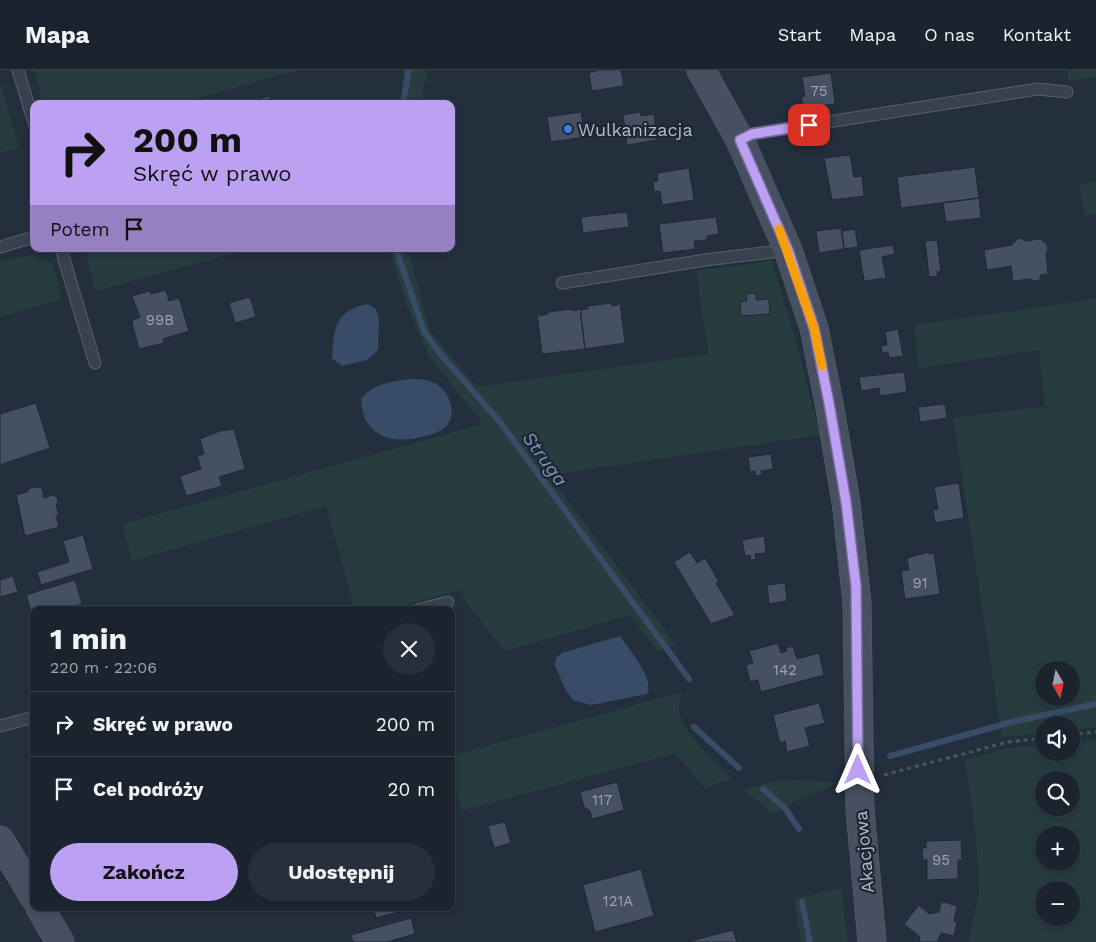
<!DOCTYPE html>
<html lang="pl">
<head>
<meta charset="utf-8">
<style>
	body { margin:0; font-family:"Work Sans",sans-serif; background:#282f3a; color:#f1f3f6; height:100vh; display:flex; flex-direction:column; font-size:19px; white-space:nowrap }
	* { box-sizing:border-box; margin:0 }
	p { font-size:16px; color:#a0a4aa }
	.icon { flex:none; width:28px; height:28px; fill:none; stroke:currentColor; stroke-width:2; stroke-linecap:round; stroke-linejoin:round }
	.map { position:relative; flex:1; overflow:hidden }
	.drawer { position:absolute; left:30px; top:536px; width:425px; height:305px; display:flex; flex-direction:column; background:#1b232e; border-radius:10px; box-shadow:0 2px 8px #0003,0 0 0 1px #39404a }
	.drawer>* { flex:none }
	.hud { position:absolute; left:30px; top:30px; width:425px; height:152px; border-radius:10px; box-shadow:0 2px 8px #0003,0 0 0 1px #39404a; background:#bca0f2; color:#111; overflow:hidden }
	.needle { width:32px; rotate:171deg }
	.fabs { position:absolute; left:1035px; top:591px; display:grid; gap:10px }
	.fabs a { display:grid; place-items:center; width:45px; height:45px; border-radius:50%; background:#1b232e; box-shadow:0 2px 8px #0003,0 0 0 1px #39404a; font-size:25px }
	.pin { position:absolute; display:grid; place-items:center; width:42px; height:42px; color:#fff; margin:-21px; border-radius:10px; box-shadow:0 2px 8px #0006 }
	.me { position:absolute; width:55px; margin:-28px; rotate:0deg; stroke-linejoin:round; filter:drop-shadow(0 0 4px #0008) }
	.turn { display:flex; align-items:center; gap:18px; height:105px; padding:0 20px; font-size:22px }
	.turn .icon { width:65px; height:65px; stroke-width:2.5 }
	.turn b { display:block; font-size:35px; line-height:42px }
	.then { display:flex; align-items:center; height:48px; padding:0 20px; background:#0003; gap:10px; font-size:19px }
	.round { display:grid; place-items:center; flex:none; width:52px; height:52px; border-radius:26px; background:#282f3a }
	.overview { display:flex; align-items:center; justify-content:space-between; height:85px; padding:0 20px }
	h1 { font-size:30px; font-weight:700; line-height:38px }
	.button { display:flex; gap:10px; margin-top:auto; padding:10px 20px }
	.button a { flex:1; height:58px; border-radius:30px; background:#bca0f2; color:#111; font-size:20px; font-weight:700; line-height:58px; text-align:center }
	.button a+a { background:#282f3a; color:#f1f3f6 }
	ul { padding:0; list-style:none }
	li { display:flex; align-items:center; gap:15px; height:65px; padding:0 20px; border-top:1px solid #39404a }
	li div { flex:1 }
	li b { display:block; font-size:19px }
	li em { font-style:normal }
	header { display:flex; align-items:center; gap:30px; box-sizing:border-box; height:70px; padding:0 25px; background:#1b232e; border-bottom:1px solid #39404a }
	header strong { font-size:24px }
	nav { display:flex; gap:28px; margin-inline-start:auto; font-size:18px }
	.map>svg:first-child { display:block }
	.green { fill:#263c3f; fill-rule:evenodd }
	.water { fill:#394c67 }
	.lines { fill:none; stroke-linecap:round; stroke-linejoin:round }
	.stream { stroke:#394c67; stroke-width:6 }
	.building { fill:#455162; stroke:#1f2835 }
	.lane-casing { stroke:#565f6c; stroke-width:13 }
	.secondary-casing { stroke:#565f6c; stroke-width:29 }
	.path { stroke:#44595c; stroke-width:3; stroke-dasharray:4 4; stroke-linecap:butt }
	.lane { stroke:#38414e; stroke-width:11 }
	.secondary { stroke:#465061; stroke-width:28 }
	.route-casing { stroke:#7a689d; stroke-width:12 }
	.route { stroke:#bca0f2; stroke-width:9 }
	.slow { stroke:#f59e0b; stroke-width:9 }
	.shop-dot { fill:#3f7fe0; stroke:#1d2633; stroke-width:2 }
	.labels { text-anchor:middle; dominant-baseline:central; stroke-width:4.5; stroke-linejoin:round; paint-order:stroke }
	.number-label { font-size:15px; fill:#98a1af }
	.poi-label { font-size:18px; fill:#b4bcc9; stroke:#1d2633; text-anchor:start }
	.street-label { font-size:18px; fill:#b4bcc9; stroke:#1d2633 }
	.water-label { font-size:19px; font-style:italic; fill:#7c92b1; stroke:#1d2633 }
</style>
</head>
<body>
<header>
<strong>Mapa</strong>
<nav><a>Start</a><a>Mapa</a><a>O nas</a><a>Kontakt</a></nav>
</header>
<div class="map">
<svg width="1096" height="872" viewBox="0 0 1096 872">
	<rect width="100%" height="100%" fill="#242f3e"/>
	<!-- green -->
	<path class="green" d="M34 0H298L177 34H44Z
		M404 0H427L421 34H400Z
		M1067 0H1096V7L1068 11Z
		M0 12 19 78 0 83Z
		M1096 111V144L1084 146 1080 114Z
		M84 179H250L96 221Z
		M389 179H408L430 261 477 317 708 284 696 201 772 191 796 271 820 365 549 405 676 575 657 581 630 545 505 581 466 532 460 520 387 540H355L326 436 132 491 122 454 483 354 430 287 408 239Z
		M31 185 53 194 62 229 0 247V192Z
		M1096 229V657L1071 660V655H1044V663L1002 667 953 348 1045 336 1039 280 919 298 914 255ZM1044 600H1071V628H1044Z
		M682 622C680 631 677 640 681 649 688 667 718 694 732 709L704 718 676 683 462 741 451 702V686Z
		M1096 670V872H969L979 822 976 764 965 690 1006 679 1044 675V682H1071V673ZM1044 710H1071V738H1044ZM1044 765H1071V792H1044ZM1044 820H1071V848H1044Z
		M807 710 838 713 792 733 773 744 744 720 775 711Z
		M841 818 848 872H801L794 829Z"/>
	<!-- water -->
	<path class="water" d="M368 234 376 239 379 249 378 280 367 290 342 296 332 288C334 258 335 240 368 234Z
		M410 309C416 309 423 309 429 311 446 315 458 338 448 354 442 362 430 365 421 367 401 372 378 371 366 351 363 345 362 336 361 329 374 313 391 312 410 309Z
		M620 566C629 580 655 608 647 624L591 635 573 630 565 619 555 595 556 588 562 583Z"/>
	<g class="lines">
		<!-- stream -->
		<path class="stream" d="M403 34 409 0
			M396 179 424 261 437 280 500 352 689 609
			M694 657 739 698
			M890 686 1012 652 1096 634
			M763 719 784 737 799 759
			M802 832 810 872"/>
	</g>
	<!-- building -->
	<path class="building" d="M599 0H621L624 16 592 21 589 3Z
		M831 3 835 34 803 38 801 27 805 26 802 7Z
		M269 26 271 34H243Z
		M581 42 585 67 551 72 547 47Z
		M640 42 641 46 654 44 657 70 627 75 623 45Z
		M850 85 854 107 862 106 864 126 832 130 824 88Z
		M975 97 979 128 901 138 897 107Z
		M689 98 694 130 662 135 660 121 654 122 653 112 658 111 657 103Z
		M979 128 981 148 946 152 943 133Z
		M627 142 629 157 583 163 581 147Z
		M716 147 719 164 707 166V170L694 171 695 179 663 183 659 154Z
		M841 158 844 179 819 183 816 161Z
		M855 159 858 177 844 179 842 161Z
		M1021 168 1025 171 1040 169 1047 174 1048 181 1046 184 1048 204 1041 205 1039 211H1034L1030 209 1013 211 1011 196 987 200 984 180 1012 175 1017 169Z
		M937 170 941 201 937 202 938 206 929 207 925 171Z
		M893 175 895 184 882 187 886 208 864 211 859 180Z
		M166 220 169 231 179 228 189 261 163 269 164 273 139 279 132 253 133 250 140 247 132 226 150 221 151 224Z
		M756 223V230L769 229 770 244 741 246 740 232 747 231 746 224Z
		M250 227 256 247 235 253 229 233Z
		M618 232H620L625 273 585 279 580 238 581 240 588 239V236L611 233 612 236 618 235Z
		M578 238H580L585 279 542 284 537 243H539V246L548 244V242L572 239V241L578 240Z
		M898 259 903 286 889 288 888 282 882 283 881 276 887 275 885 262Z
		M904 302 907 322 880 326 879 318 861 321 859 307Z
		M36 333 50 378 0 395V344Z
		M945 334 947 348 920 352 918 337Z
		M234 359 245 399 219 407 222 416 186 426 180 406 201 399 197 386 204 384 200 369 220 361Z
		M771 384 773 399 761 401 762 405 756 406 755 401 750 402 748 387Z
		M959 413 964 448 935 453 933 440 938 439 934 417Z
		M35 417 42 418 44 428 53 425 57 427 58 432 56 435 59 445 56 446 59 457 25 466 16 425 27 422 30 418Z
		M83 465 93 499 41 515 37 502 69 492 63 471Z
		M764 466 766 483 755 484 756 489 751 490 750 485 745 486 742 470Z
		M690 482 697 493 705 488 719 512 716 513 735 545 711 554 674 492Z
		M929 482V484L934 483 940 524 905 529 901 501 909 500 907 488Z
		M13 506 18 522 0 527V510Z
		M75 510 82 534 62 540H34V550L26 525Z
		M785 513 787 531 769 534 767 515Z
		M778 573 781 583 787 581 786 578 793 576 797 589 819 583 824 605 761 622 758 610 750 612 746 595 753 593 749 581Z
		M819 633 825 653 805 658 810 676 787 682 785 671 780 673 773 645Z
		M617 712 624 740 592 749 590 741 584 737 580 722Z
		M505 752 511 773 494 778 488 756Z
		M961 770 962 790H958V809L927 810V790H923L922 778H926V771Z
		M641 799 654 846 595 862 583 815Z
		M944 832 957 836 954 851 957 852 954 866 941 863 937 872H919L920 867 904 854 919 835 929 844 939 842 941 833Z
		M373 838H410V839L376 848Z
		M411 848 415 864 387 872H353L351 865Z
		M733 860 737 872H687Z"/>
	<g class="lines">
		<defs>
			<path id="lane" d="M18 0 34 53
				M740 70 752 64 1038 19 1067 22
				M0 177 34 167
				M61 179 95 293
				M562 213 705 190 788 180
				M418 540 448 532
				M0 656 34 647"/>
			<path id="secondary" d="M701 0 740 70 788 180 814 258 829 333 846 432 857 533 860 740 872 872
				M0 770 34 827
				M40 838 60 872"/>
		</defs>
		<!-- lane casing -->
		<use href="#lane" class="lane-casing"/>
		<!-- secondary casing -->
		<use href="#secondary" class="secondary-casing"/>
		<!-- path -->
		<path class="path" d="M1071 665 1096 662
			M884 705 1008 672 1044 668"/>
		<!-- lane -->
		<use href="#lane" class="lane"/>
		<!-- secondary -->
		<use href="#secondary" class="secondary"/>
	</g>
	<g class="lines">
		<defs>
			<path id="route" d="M809 55 752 64 740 70 788 180 814 258 829 333 846 432 856 516 858 700"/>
		</defs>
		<!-- route casing -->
		<use href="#route" class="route-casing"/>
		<!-- route -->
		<use href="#route" class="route"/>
		<!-- slow -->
		<path class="slow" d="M779 159 814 258 822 296"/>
	</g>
	<!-- markers -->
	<circle class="shop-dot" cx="568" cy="59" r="5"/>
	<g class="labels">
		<!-- number labels -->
		<g class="number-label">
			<text x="819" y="21">75</text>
			<text x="160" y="250">99B</text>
			<text x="920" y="513">91</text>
			<text x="785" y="600">142</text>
			<text x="602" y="730">117</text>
			<text x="941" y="790">95</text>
			<text x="618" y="831">121A</text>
		</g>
		<!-- poi labels -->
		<g class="poi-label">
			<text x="578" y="59">Wulkanizacja</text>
		</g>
		<!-- street labels -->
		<g class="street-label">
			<text transform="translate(864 782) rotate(-95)">Akacjowa</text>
		</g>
		<!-- water labels -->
		<g class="water-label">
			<text transform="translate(545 389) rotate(54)">Struga</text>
		</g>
	</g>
</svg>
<div class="fabs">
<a><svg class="needle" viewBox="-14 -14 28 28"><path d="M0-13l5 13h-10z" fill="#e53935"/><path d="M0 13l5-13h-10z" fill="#a0a4aa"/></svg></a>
<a><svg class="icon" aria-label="sound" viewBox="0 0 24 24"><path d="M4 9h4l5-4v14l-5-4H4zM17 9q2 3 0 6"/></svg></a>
<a><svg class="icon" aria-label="search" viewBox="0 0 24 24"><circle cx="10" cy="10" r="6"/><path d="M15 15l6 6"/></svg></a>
<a>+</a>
<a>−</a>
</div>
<div class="pin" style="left:809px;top:55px;background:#d93025"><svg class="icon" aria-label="arrive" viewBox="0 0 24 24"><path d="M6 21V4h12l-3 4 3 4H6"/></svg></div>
<svg class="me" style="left:858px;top:700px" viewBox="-20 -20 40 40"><path d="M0-17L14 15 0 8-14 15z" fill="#bca0f2" stroke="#fff" stroke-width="4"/></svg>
<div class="hud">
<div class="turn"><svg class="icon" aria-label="right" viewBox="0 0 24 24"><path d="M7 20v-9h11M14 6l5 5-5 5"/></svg><div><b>200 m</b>Skręć w prawo</div></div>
<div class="then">Potem<svg class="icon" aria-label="arrive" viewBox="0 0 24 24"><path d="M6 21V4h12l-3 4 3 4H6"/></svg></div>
</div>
<section class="drawer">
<div class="overview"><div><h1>1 min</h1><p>220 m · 22:06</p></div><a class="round"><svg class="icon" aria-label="close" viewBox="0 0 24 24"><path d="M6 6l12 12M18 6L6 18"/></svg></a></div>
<ul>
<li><svg class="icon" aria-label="right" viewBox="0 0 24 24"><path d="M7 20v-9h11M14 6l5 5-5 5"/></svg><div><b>Skręć w prawo</b></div><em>200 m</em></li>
<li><svg class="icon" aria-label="arrive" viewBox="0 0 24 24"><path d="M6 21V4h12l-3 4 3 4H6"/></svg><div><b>Cel podróży</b></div><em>20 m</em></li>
</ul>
<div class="button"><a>Zakończ</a><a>Udostępnij</a></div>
</section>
</div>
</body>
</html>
